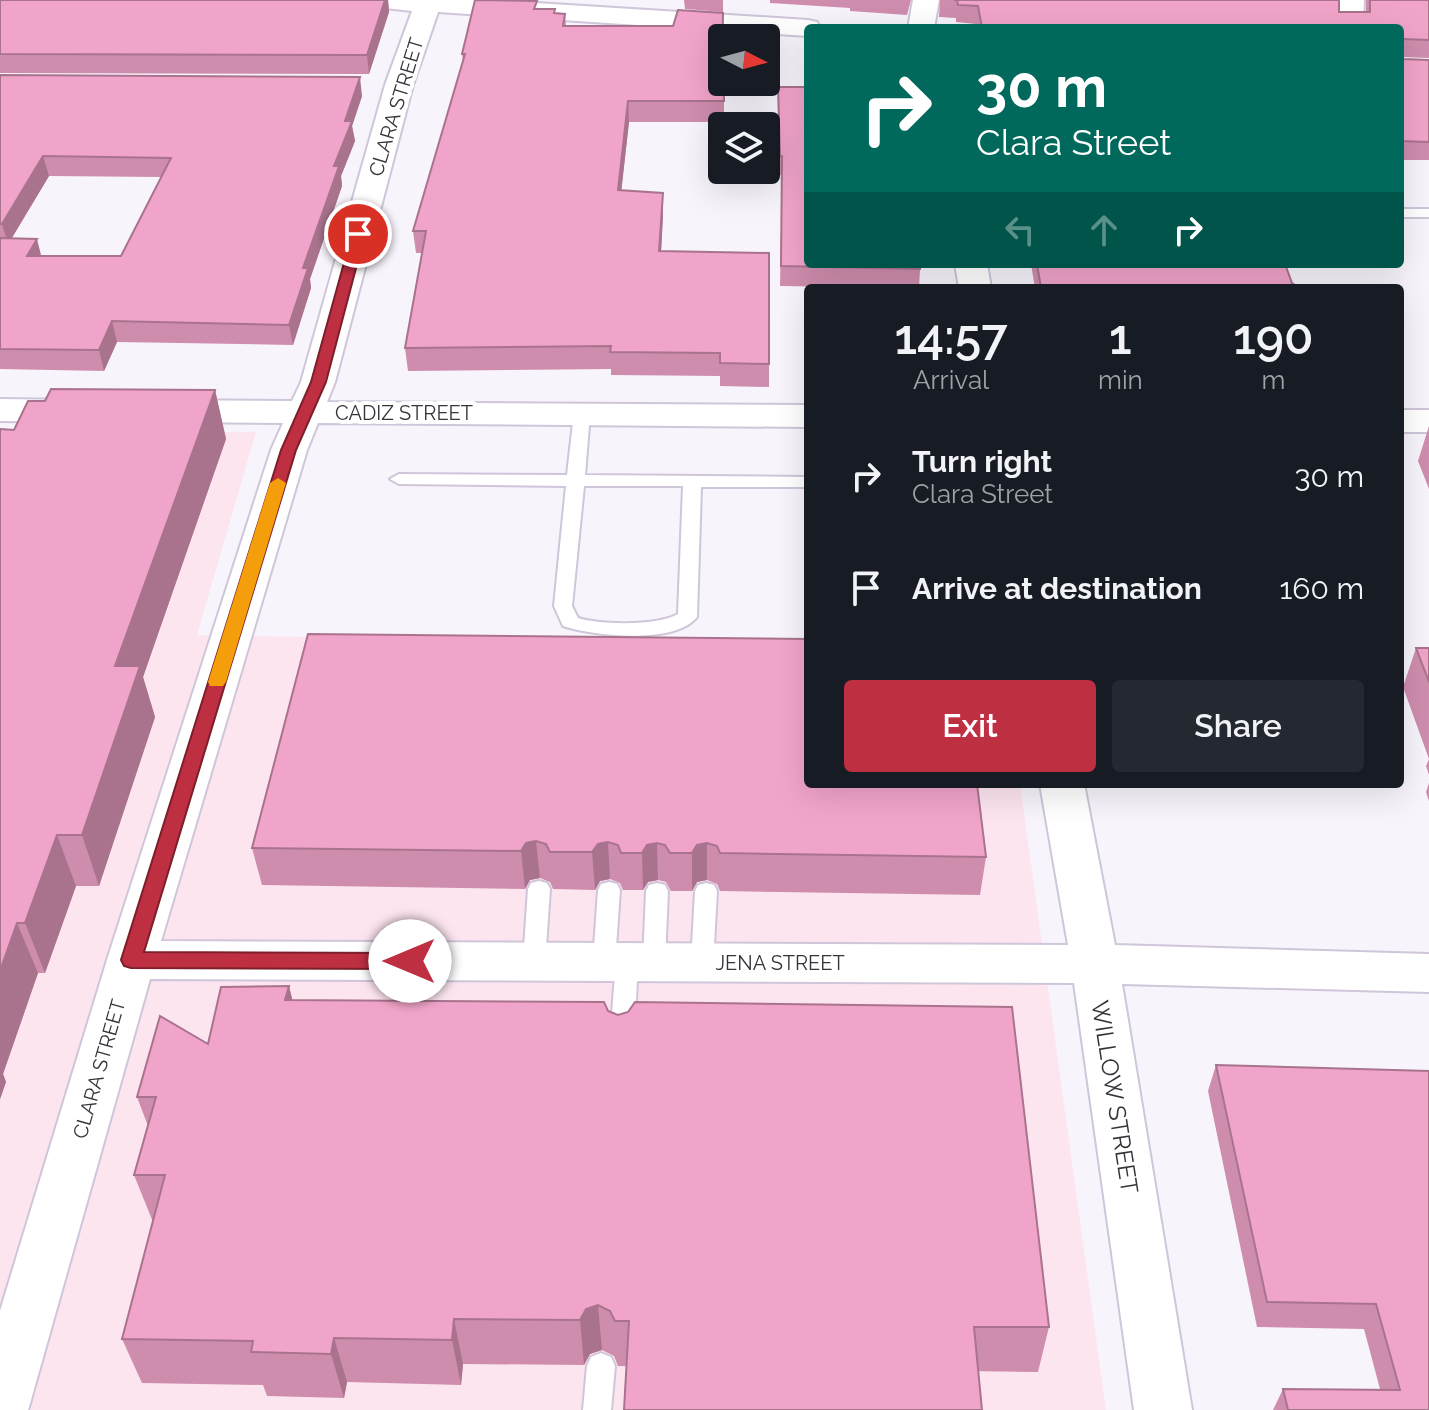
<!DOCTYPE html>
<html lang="en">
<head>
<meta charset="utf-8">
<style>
	body { margin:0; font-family:Raleway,sans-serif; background:#242831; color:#f1f3f6; height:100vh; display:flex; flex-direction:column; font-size:30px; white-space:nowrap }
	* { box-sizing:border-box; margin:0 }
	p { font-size:26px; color:#9ea1a6 }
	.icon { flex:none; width:44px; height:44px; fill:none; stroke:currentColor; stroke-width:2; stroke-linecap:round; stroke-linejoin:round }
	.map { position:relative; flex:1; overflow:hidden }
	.side { position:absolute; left:804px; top:284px; width:600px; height:504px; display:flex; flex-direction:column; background:#171b24; border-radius:8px; box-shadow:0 8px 32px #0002 }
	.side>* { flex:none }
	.top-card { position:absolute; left:804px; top:24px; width:600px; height:244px; border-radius:8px; box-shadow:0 8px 32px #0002; background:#00695c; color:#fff; overflow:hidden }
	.needle { width:52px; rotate:96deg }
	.tools { position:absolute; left:708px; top:24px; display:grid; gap:16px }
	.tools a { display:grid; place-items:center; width:72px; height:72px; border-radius:8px; background:#171b24; box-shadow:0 8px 32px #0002; font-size:40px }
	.pin { position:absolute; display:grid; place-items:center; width:68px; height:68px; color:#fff; margin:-34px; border:4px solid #fff; border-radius:50%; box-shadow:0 2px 8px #0007 }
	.me { position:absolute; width:88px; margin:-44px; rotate:270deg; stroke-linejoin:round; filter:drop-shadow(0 0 6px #0008) }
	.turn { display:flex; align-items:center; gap:28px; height:168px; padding:0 40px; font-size:36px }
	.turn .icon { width:104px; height:104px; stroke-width:2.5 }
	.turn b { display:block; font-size:56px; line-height:68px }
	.lanes { display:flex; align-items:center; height:76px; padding:0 40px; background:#0003; justify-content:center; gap:40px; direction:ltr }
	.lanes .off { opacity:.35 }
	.eta { display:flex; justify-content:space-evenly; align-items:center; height:136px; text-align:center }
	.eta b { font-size:48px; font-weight:600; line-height:56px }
	.action { display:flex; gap:16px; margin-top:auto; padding:16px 40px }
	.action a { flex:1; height:92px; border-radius:8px; background:#bf2f42; color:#fff; font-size:32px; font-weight:600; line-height:92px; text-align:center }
	.action a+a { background:#242831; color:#f1f3f6 }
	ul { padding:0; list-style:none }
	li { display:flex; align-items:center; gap:24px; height:112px; padding:0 40px }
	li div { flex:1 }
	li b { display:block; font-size:30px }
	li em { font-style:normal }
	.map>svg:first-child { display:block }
	.medical { fill:#fde5f0 }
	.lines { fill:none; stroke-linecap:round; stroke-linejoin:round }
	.lane-casing { stroke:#cfc6d9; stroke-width:4 }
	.street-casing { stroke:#cfc6d9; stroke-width:4 }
	.lane { fill:#fff; fill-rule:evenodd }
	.street { fill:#fff; fill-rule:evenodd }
	.wall { fill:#cf8dad; fill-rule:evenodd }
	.shaded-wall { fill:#a9738d }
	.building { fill:#f1a4c9; stroke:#a9738d; stroke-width:2 }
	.route { fill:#bf2f42; stroke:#7c1f2b; stroke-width:2 }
	.slow { fill:#f59e0b }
	.labels { text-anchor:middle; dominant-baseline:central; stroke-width:8; stroke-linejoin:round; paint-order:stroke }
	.street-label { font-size:20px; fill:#37333a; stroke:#fff }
	.near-street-label { font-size:24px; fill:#37333a; stroke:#fff }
</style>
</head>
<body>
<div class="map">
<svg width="1429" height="1410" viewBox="0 0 1429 1410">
	<rect width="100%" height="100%" fill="#f8f4fc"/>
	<!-- medical -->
	<path class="medical" d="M0 432H256L197 635 808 645V784H1020L1106 1410H0Z"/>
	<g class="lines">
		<defs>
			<path id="lane" d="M1400 209H1429V217H1400Z
				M582 409 590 414 585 475 808 477V487H701L697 617C675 645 593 636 563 626L554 606 566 486 399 484 390 479 399 474 567 475 574 414ZM584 486H683L678 614C657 626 601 625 578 618L572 606Z
				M539 881 547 883 550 889 545 962 542 968 534 971 526 968 523 962 528 889 531 883Z
				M609 882 617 884 620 890 615 962 612 968 604 971 596 968 593 962 598 890 601 884Z
				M657 883 665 885 668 891 665 962 662 968 654 971 646 968 643 962 646 891 649 885Z
				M706 883 714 885 717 891 713 963 710 969 702 972 694 969 691 963 695 891 698 885Z
				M627 953 635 956 638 962 634 1039 630 1046 622 1049 614 1046 610 1039 616 962 619 956Z
				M601 1353 611 1357 615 1366 611 1410H583L587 1366 591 1357Z"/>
			<path id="street" d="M354 0H489L808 20 817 22 821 28H808V36L438 12 413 85 335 382 327 402 808 405V427L318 423 307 450 161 941 1068 945 1040 784H1084L1115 945 1429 954V992L1122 984 1192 1410H1134L1074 983 150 979 29 1407 28 1410H0V1311L107 960 271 450 283 423 161 422 149 418 143 411 149 404 161 400 292 401 301 382 385 85 412 11 358 5Z
				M913 0H939L934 28H908Z
				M1338 0H1364L1363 28H1337Z
				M955 264H987L991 288H959Z
				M0 399 79 400 91 404 97 411 91 418 79 422 0 421Z
				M1400 410H1429V432H1400Z"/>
		</defs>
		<!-- lane casing -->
		<use href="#lane" class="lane-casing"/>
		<!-- street casing -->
		<use href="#street" class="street-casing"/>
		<!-- lane -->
		<use href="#lane" class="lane"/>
		<!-- street -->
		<use href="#street" class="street"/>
	</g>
	<!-- wall -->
	<path class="wall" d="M0 0H388L389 12 369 74 0 73Z
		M684 0H723V12L685 9Z
		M770 0H911L907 15 850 11V8L770 3Z
		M940 0H1339V12H1366V0H1429V58L1403 57V59L1429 60V160H1400V28H977L976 24 956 22V18L939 17Z
		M538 9H555V13L565 14 566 26 724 82V122H629L621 191 663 215 661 251 769 364V387L720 386V376L611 375V369L408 371 405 348 422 253H416L413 231 463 61 462 54Z
		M0 75 362 96 352 126 355 141 341 176 342 186 310 279 311 288 293 345 117 342 104 371 0 369ZM49 176 161 177 121 256H41L12 238Z
		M778 87 920 269 919 288 780 286 782 175H779Z
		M1031 264H1285L1292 283 1298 287 1310 288H1035Z
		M215 390 226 439 143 677 155 717 99 886H76L45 973H38L3 1074 6 1082 0 1099V429L14 430 45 401Z
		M1429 426V489L1418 461Z
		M308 634 986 857 980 895 720 891 717 884 707 880 697 882 692 891H671L666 882 658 880 648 882 643 890H623L620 883 610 879 600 881 595 890 553 889 550 882 540 878 530 880 525 889 262 885 252 848Z
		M1416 648H1429V775L1426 766 1429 759 1403 687Z
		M1429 783V801L1426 792Z
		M289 986 292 1000 608 1011 1049 1327 1038 1372 618 1366 614 1356 602 1350 590 1354 584 1365 463 1364 461 1385 347 1382 344 1398 267 1396 263 1385 142 1383 122 1339 153 1222 134 1175 148 1126 137 1097 208 1044Z
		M1216 1065 1429 1071V1410H1273L1283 1389H1380L1364 1329 1257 1327 1208 1091Z"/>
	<!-- shaded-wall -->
	<path class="shaded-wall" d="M385 0H388L389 12 369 74 367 55Z
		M360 77 362 96 352 126 355 141 341 176 342 186 310 279 311 288 293 345 289 325 303 268 334 166 345 121Z
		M628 101 629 122 619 212 618 190Z
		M43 156 49 176 8 244 2 224Z
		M663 193V215L660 273 659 251Z
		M37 239 42 259 27 256Z
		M112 321 117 342 104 371 99 350Z
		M215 390 226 439 143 677 155 717 99 886 82 835 115 666Z
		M57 835 76 886 45 973 25 923Z
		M536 841 540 878 530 880 525 889 521 851 526 843Z
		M608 842 610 879 600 881 595 890 592 852 598 844Z
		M657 843 658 880 648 882 643 890 642 853 647 845Z
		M707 843V880L697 882 692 891V853L697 845Z
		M17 923 38 973 3 1074 6 1082 0 1099V971Z
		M289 986 301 1035 285 1000Z
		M598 1305 602 1350 590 1354 584 1365 580 1320 586 1309Z
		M454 1319 463 1364 461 1385 452 1340Z
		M334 1338 347 1382 344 1398 331 1354Z"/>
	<!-- building -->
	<path class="building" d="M0 0H385L367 55 0 54Z
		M475 0 537 1 534 9H555L554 13 565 14 563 26H673L678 10 723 13 722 82H724V101H628L618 190 663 193 659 251 769 253V364L720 363V353L610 352 611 346 405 348 426 231H413L465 54H462Z
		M954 0H1339V12H1370V0H1429V40L1403 39V59L1429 60V142L1400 141V28H982L978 6 958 5 957 0Z
		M0 75 360 77 345 121H352L334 166H339L303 268H308L289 325 112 321 99 350 0 349V238L37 239 27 256H121L171 158 43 156 2 224H0Z
		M778 87H808V264H920V269L781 266 782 156H780Z
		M1037 264H1285L1292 283 1298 287H1310V288H1041Z
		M51 389 215 390 115 666H140L82 835H57L25 923H17L0 971V429L14 430 28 401H45Z
		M308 634 808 639V784H977L986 857 720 853 717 846 707 843 697 845 692 853H670L665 845 657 843 647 845 642 853H621L618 845 608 842 598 844 592 852H550L546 844 536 841 526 843 521 851 252 848Z
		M1416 648H1429V682Z
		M289 986 285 1000 604 1002 608 1011 618 1015 628 1012 635 1002 1012 1007 1049 1327H974L982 1410H624L629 1321H615L610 1311 598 1305 586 1309 580 1320 454 1319 452 1340 334 1338 331 1354 251 1352 253 1341 122 1339 165 1175H134L156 1097H137L160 1016 208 1044 221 987Z
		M1216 1065 1429 1071V1410H1288L1283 1389 1400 1390 1376 1304 1267 1302Z"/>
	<!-- route -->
	<path class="route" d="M358 230 365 234 326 382 296 450 144 952 410 953 417 955 420 961 417 967 410 969 131 968 124 966 121 960 281 450 311 382 352 234Z"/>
	<!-- slow -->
	<path class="slow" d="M278 478 286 483 226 682 223 686H210L208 682 270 483Z"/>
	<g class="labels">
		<!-- street labels -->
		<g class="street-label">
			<text transform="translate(396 107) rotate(-73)">CLARA STREET</text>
			<text x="404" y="413">CADIZ STREET</text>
			<text x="780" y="963">JENA STREET</text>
			<text transform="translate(99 1069) rotate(-74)">CLARA STREET</text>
		</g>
		<!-- near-street labels -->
		<g class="near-street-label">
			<text transform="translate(1115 1097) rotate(81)">WILLOW STREET</text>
		</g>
	</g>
</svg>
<div class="tools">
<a><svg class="needle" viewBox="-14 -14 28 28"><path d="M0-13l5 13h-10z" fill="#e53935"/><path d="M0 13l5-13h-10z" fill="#9ea1a6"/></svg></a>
<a><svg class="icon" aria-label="layers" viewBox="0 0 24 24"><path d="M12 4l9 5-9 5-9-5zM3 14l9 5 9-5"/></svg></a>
</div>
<div class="pin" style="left:358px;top:234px;background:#d93025"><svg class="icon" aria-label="arrive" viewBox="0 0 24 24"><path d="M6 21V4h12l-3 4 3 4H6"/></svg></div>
<svg class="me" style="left:410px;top:961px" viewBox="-20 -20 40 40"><circle r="19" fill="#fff"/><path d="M0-13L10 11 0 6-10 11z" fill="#bf2f42"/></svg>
<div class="top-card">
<div class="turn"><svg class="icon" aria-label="right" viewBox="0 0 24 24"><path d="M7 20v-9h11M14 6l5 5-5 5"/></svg><div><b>30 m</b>Clara Street</div></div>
<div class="lanes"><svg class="icon off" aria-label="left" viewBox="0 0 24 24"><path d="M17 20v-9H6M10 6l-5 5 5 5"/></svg><svg class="icon off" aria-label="ahead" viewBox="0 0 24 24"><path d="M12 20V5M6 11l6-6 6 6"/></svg><svg class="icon" aria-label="right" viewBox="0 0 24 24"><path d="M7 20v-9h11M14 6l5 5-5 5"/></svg></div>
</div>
<section class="side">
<div class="eta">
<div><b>14:57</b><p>Arrival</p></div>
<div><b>1</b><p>min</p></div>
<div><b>190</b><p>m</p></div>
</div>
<ul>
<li><svg class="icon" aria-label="right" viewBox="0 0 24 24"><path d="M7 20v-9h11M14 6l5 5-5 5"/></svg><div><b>Turn right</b><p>Clara Street</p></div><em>30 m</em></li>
<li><svg class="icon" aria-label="arrive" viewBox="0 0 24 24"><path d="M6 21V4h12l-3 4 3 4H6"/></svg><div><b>Arrive at destination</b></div><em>160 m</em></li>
</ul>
<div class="action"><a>Exit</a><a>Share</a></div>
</section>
</div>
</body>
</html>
